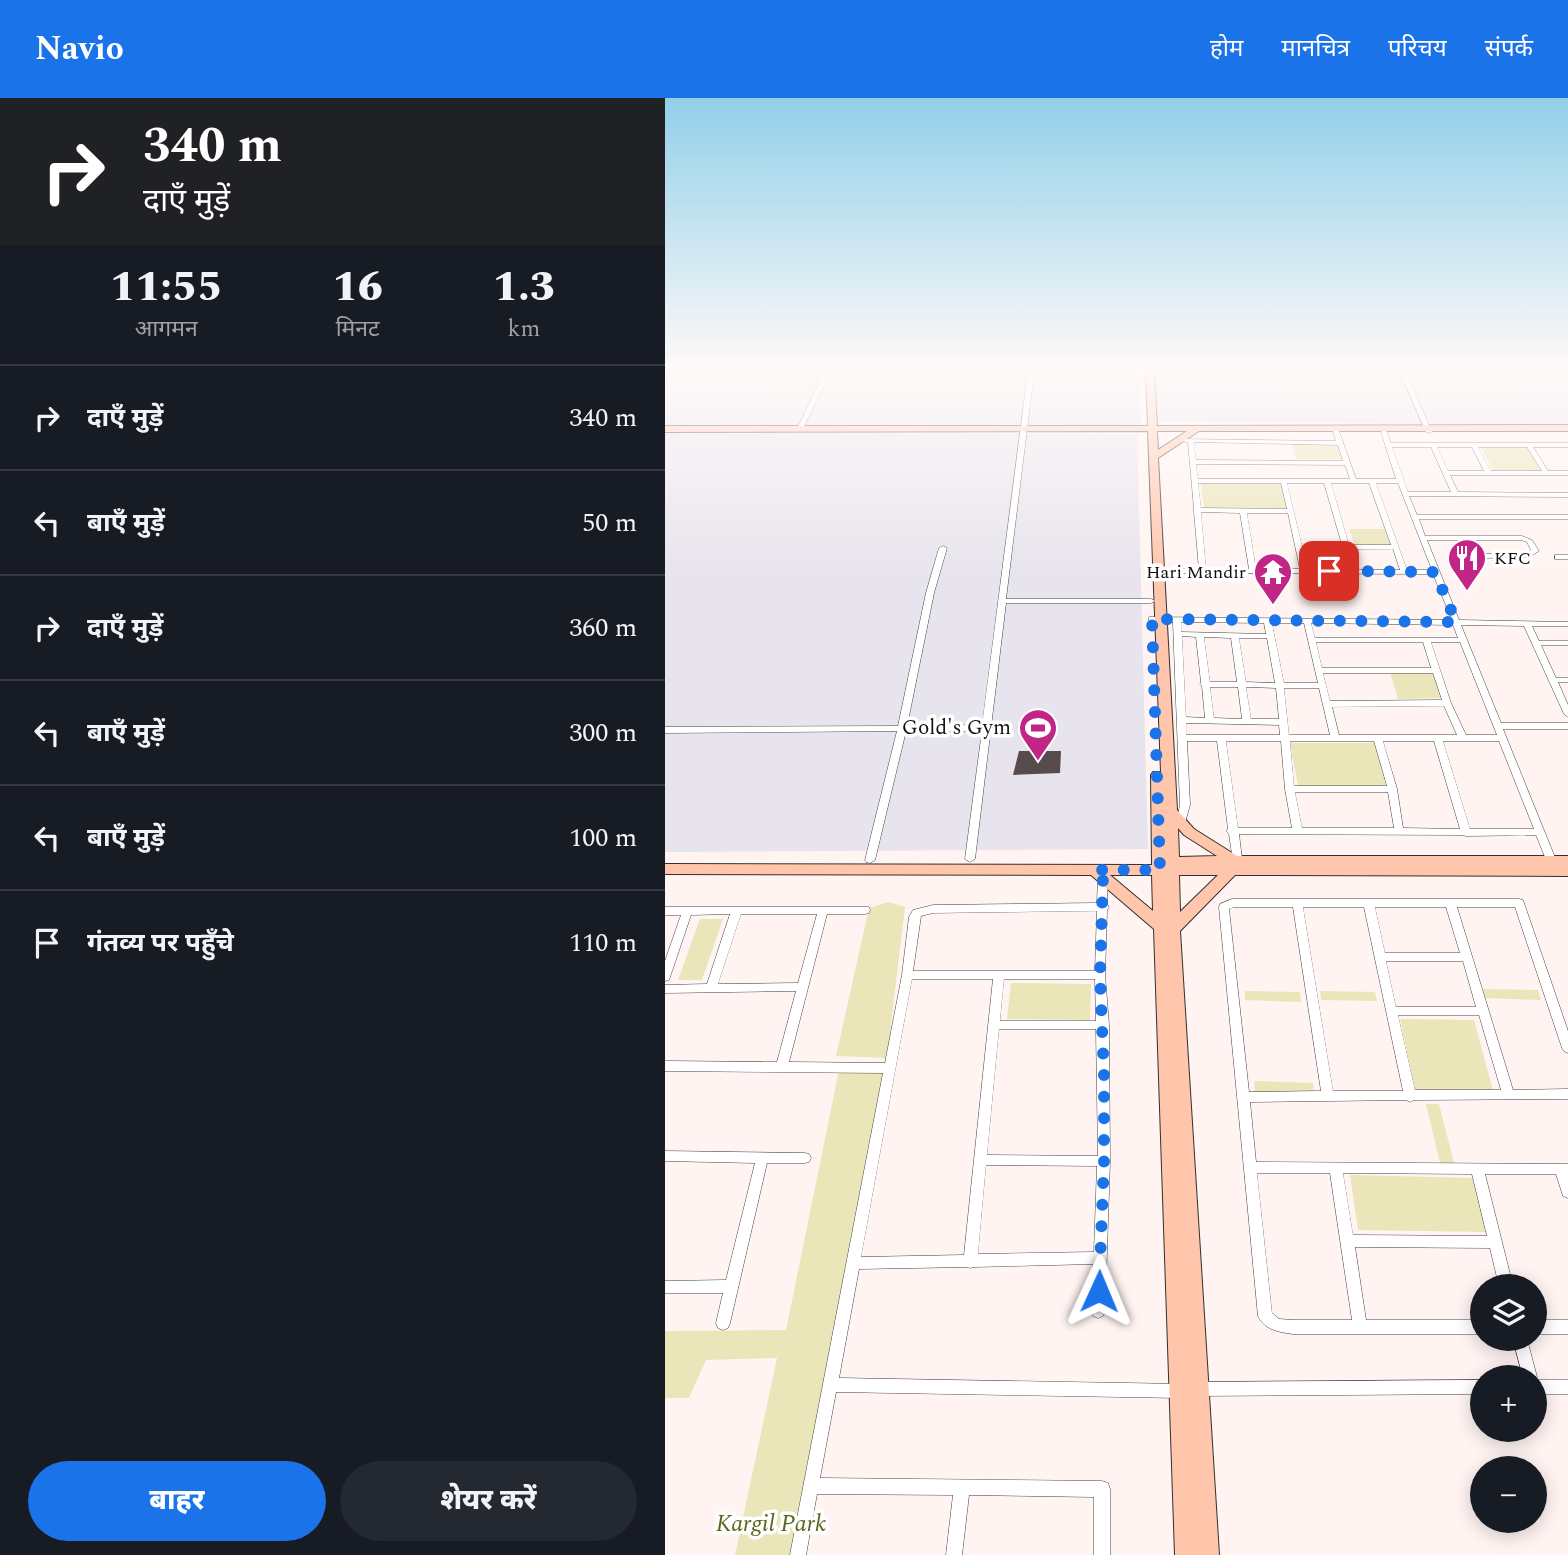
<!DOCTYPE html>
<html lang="hi">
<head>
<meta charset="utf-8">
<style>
	body { margin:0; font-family:Spectral,"Noto Sans Devanagari",serif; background:#242831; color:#f1f3f6; height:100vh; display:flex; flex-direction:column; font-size:26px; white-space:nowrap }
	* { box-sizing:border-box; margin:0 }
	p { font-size:23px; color:#9ea1a6 }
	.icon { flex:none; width:38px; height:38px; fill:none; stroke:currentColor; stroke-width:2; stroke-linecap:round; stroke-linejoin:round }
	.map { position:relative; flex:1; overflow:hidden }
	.sheet { display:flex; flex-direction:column; background:#171b24; width:665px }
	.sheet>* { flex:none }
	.top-card { background:#202124; color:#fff; overflow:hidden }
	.controls { position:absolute; left:805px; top:1176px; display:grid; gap:14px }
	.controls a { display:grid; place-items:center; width:77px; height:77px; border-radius:50%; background:#171b24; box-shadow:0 4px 18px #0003; font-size:35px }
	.pin { position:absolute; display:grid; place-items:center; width:60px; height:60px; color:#fff; margin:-30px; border-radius:14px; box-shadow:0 4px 10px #0006 }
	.me { position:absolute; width:77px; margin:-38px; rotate:1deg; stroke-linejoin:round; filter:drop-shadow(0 0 5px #0008) }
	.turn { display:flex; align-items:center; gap:24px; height:147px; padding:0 28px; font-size:32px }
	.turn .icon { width:91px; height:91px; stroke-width:2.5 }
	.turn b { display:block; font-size:49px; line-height:60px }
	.eta { display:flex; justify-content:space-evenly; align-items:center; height:119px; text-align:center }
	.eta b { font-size:42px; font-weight:800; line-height:49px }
	.primary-button { display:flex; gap:14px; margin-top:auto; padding:14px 28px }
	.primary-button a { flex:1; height:80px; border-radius:42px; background:#1a73e8; color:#fff; font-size:28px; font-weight:800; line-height:80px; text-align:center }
	.primary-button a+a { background:#242831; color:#f1f3f6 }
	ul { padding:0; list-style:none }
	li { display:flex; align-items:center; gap:21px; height:105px; padding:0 28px; border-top:2px solid #363941 }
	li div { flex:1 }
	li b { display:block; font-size:26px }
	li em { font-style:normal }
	header { display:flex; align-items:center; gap:42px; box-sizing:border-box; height:98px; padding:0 35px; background:#1a73e8; color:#fff }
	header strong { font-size:33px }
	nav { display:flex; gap:38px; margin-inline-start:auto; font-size:24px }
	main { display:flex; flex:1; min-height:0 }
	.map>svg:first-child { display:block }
	.industrial { fill:#e7e4ed }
	.green { fill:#eae6ba }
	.building { fill:#584b4d }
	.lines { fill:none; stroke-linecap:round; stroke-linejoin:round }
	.street-casing { stroke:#424242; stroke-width:1 }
	.secondary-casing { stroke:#313131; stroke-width:2 }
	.street { fill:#fff; fill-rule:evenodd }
	.secondary { fill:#ffc6ac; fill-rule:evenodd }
	.route { stroke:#1a73e8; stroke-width:12; stroke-dasharray:0 21.6 }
	.labels { text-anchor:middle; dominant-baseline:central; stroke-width:7; stroke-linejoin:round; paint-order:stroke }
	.far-poi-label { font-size:18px; fill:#0f0f0f; stroke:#fff; text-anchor:start }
	.poi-label { font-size:21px; fill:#0f0f0f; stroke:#fff; text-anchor:end }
	.near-park-label { font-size:24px; font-style:italic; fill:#58681e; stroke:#fff }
</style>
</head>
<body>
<header>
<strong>Navio</strong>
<nav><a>होम</a><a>मानचित्र</a><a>परिचय</a><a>संपर्क</a></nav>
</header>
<main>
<section class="sheet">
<div class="top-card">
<div class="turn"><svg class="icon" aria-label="right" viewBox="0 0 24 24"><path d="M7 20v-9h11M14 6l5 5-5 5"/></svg><div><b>340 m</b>दाएँ मुड़ें</div></div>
</div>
<div class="eta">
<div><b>11:55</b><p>आगमन</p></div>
<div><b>16</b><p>मिनट</p></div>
<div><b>1.3</b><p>km</p></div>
</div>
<ul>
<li><svg class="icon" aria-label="right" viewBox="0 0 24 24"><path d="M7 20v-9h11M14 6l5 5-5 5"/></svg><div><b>दाएँ मुड़ें</b></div><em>340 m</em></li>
<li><svg class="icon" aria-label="left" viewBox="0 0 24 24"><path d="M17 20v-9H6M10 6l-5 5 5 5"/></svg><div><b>बाएँ मुड़ें</b></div><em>50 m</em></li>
<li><svg class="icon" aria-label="right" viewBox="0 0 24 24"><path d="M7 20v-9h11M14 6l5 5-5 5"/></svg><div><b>दाएँ मुड़ें</b></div><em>360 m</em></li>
<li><svg class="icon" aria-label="left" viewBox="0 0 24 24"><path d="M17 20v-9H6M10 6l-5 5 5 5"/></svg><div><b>बाएँ मुड़ें</b></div><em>300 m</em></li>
<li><svg class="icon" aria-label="left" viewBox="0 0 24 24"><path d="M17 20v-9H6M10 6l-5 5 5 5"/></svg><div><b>बाएँ मुड़ें</b></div><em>100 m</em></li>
<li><svg class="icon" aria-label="arrive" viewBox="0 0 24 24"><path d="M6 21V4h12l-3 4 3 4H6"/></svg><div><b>गंतव्य पर पहुँचे</b></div><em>110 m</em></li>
</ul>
<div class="primary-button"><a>बाहर</a><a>शेयर करें</a></div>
</section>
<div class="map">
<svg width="903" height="1457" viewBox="0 0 903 1457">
	<rect width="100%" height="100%" fill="#fff4f1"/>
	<!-- industrial -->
	<path class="industrial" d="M0 274H474L476 328 0 327Z
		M490 274H903V326L490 324Z
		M0 335 472 336 483 751 0 754Z"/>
	<!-- green -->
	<path class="green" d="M627 346H673L678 361H631Z
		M816 349H862L876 373 828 372Z
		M536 386H617L623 410H539Z
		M684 431H719L726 447 690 448Z
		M769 573 779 600 733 601 725 574Z
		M625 645H710L721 688H633Z
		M223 804 240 809 222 960 171 958 204 810Z
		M35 821H58L37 882H13Z
		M346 885 426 886 425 922 342 921Z
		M818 891 873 892 876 902 820 900Z
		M580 893 635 894 636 904 580 902Z
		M655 893 710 894 712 903 656 902Z
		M735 921 809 922 828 992H750Z
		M174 972H221L129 1457H70L112 1260 41 1262 24 1300H0V1233L121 1232Z
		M589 983 648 985 649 995 590 994Z
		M761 1006H774L789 1065H775Z
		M685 1077 809 1080 821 1134 693 1132Z"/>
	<!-- building -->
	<path class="building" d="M354 653H396L395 675 348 677Z"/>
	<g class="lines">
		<defs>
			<path id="street" d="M159 274H165L138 331 135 333 132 331 156 281H0V277H158Z
				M363 274H369L341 501H486L490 503 486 505H341L310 761 305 764 300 761 317 633H241L210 762 205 765 201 764 200 762 232 633 0 635V629L233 628 261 495 274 450 278 448 282 450 269 495 242 628 317 627Z
				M735 274H741L767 334 766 335 761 334Z
				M671 331 674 333 691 381H731L716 334 719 332 722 334 726 345H903V349H868L883 373H903V377H785L793 394 903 395V399L744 398 752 417H903V421H754L760 438H857L867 442 874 453 864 459 817 460 820 467 816 469 812 467 801 442H762L794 522 903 524V528H867L874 543H903V547H876L891 580H903V584H893L903 607V619L899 616 859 528 796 527 836 625H903V631H838L891 762 890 764H882L871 737 801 738 797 737 574 736 577 761 572 764 568 763 564 736 561 733 563 731 552 643H522L525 707 519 728 516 729 511 726 515 707 508 524 487 523H484V519L787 522 768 476 516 475 512 473 516 471H534L529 414 528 412 529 411 523 344 514 343V341L671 343 668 333ZM529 344 673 347 678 363 531 362ZM727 349H766L786 394H743ZM772 349H807L819 373H783ZM813 349H862L877 373H826ZM531 366 680 367 685 381H533ZM533 385H616L622 411 536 410ZM622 385H659L677 447 637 448ZM666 385H704L726 447H684ZM711 385H733L767 472H742ZM536 414 575 415 584 471H541ZM582 415H623L635 471H591ZM808 442H856L862 444 866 452 862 455 815 456ZM728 451 735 472 642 471 638 452ZM516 524 599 525 601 536 516 534ZM607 525H639L653 585H619ZM646 525 788 527 793 540H650ZM517 538 531 539 536 584 535 586 537 588 540 620 521 619ZM539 539 566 540 572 584H545ZM574 540H602L610 585 581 584ZM651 544H758L766 570H657ZM766 544H795L832 637H801L786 605ZM658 575H768L777 602 665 603ZM545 589H573L577 621 549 620ZM581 589 611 590 614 621H586ZM619 590H654L665 637H624ZM779 608 792 637H674L667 609ZM521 625 614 627 615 637H521ZM561 643H616L620 691 627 730H573ZM625 643H709L722 688H629ZM718 643H769L795 731 738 730 732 691ZM778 643H834L869 731H805ZM630 694H723L729 730H637Z
				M890 457H903V461H890Z
				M438 776 443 779 442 806 444 809 442 812 440 877 444 927 445 1063 440 1213 438 1218 433 1220 428 1218 426 1213 428 1166 309 1169 305 1170 302 1169 194 1171 174 1280 516 1286 521 1288 523 1293 521 1298 516 1300 171 1294 155 1380 437 1383 443 1385 445 1391V1457H429V1399L304 1397 297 1457H281L288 1397 152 1396 141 1457H125L218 975 0 973V963L112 964 131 893 0 895V887L42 886 65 816 26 817 5 879 4 882 0 883V863L16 817H0V809H204L205 812 204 815 200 816H162L124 964 220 965 237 877 244 819 248 812 268 807 432 805 433 779ZM432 813 430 873H248L256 818 268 815ZM76 816H152L133 885 53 886ZM247 881H328L299 1157 196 1159ZM339 881H430L431 923H335ZM334 931H431L433 1058 322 1057ZM321 1067 432 1068 429 1154 313 1156Z
				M567 801H854L858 802 859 805 903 933V955L899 953 897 950 850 809H792L848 992 903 991V1001L749 1002 745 1004 741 1002 585 1004 591 1064 903 1066V1100L898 1098 891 1076H820L848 1188H834L825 1150 690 1149 701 1222H817V1236H628C613 1234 600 1232 593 1218L554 809 555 806ZM569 809H628L656 993 584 994 564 811ZM638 809H699L738 993H668ZM710 809H781L795 855H720ZM721 863H798L811 909H731ZM733 917H814L836 992H750ZM592 1075H665L687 1222H628L614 1221 607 1215ZM678 1075 807 1076 822 1138 688 1137Z
				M0 1053 140 1055 144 1056 146 1060 144 1064 140 1065H102L65 1225 63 1230 58 1232 53 1230 51 1225 58 1195H0V1183L61 1182 90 1065 0 1063Z
				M870 1222H903V1236H870Z
				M848 1241H862L872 1279 871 1282H903V1296H870V1279H858Z
				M817 1282V1296L531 1298 526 1296 524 1291 526 1286 531 1284Z"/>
			<path id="secondary" d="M481 274H489L492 328 903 327V333H534L493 360 512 712 529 731 572 758H903V768H845H903V778L570 777 515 833 554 1457H510L489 831 426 777 0 776V766L487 767 486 677 488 674H496L483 333 0 334V328H483ZM492 333H522L493 352ZM513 730 519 737 552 758 514 759ZM445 777H487L488 813ZM514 777H553L515 814Z"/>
		</defs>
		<!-- street casing -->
		<use href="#street" class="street-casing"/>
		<!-- secondary casing -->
		<use href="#secondary" class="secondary-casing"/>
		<!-- street -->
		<use href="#street" class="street"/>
		<!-- secondary -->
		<use href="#secondary" class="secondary"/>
	</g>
	<!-- sky -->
	<linearGradient id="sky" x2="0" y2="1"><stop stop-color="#93cfe9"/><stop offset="0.57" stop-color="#fffaf9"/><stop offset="1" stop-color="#fffaf9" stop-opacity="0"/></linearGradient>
	<rect width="903" height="478" fill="url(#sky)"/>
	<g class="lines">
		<!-- route -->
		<path class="route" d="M434 1193 439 1063V978L435 877 438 779 430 772H495L487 521 791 524 770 474 664 473"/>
	</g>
	<!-- icons -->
	<defs>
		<symbol id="restaurant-pin" viewBox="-11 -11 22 30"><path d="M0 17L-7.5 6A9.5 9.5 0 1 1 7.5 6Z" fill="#c12586" stroke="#fff"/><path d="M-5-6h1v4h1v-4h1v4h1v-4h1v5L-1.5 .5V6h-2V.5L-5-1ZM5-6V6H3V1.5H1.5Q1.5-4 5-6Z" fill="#fff"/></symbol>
		<symbol id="temple-pin" viewBox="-11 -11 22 30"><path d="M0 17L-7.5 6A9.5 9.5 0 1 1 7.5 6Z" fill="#c12586" stroke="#fff"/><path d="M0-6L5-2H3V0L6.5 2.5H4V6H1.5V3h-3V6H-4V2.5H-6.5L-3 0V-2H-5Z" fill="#fff"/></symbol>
		<symbol id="stadium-pin" viewBox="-11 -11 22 30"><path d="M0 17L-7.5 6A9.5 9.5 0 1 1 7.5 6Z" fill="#c12586" stroke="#fff"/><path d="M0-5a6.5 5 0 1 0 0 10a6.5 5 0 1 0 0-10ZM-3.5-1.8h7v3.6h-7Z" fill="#fff"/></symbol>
	</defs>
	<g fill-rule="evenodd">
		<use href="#restaurant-pin" x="780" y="438" width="44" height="60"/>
		<use href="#temple-pin" x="586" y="452" width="44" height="60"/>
		<use href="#stadium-pin" x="351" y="608" width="44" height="60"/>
	</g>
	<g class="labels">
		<!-- far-poi labels -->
		<g class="far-poi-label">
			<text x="829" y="460">KFC</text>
			<text x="581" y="474" text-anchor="end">Hari Mandir</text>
		</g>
		<!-- poi labels -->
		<g class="poi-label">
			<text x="346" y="630">Gold's Gym</text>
		</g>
		<!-- near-park labels -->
		<g class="near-park-label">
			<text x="106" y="1426">Kargil Park</text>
		</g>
	</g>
</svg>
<div class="controls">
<a><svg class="icon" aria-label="layers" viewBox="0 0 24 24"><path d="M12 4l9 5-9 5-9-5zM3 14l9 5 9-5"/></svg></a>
<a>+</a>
<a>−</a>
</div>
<div class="pin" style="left:664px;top:473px;background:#d93025"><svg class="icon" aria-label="arrive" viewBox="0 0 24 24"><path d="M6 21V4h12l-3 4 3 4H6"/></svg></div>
<svg class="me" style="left:434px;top:1193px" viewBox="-20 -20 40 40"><path d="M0-17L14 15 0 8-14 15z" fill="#1a73e8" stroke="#fff" stroke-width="4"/></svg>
</div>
</main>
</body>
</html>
